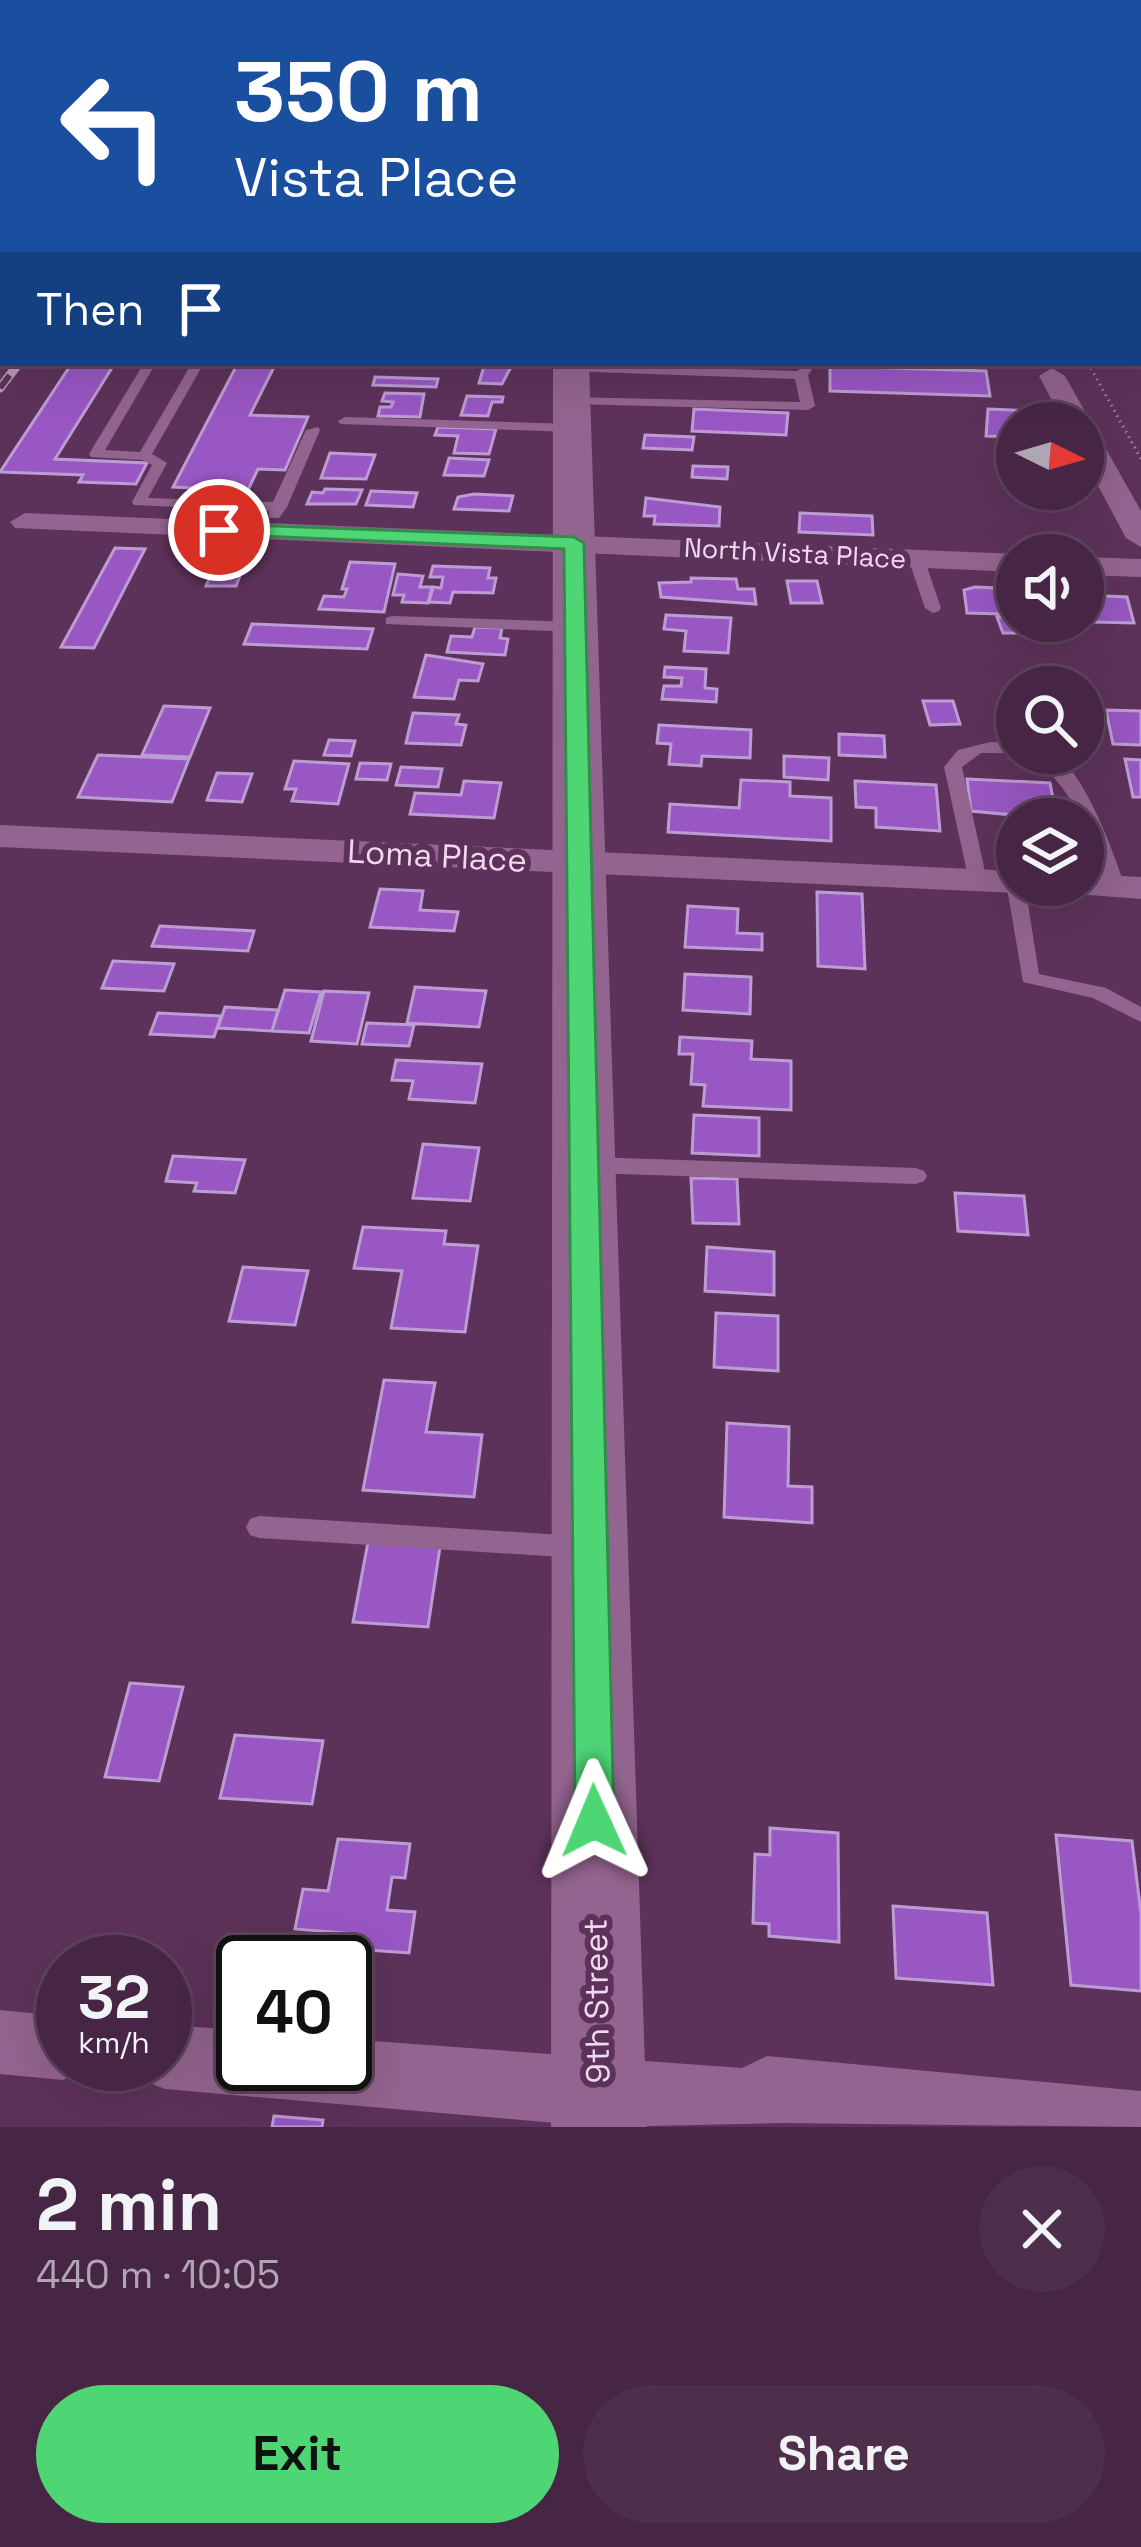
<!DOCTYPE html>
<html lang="en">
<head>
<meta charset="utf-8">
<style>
	body { margin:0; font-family:"Space Grotesk",sans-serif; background:#4d2e4b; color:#f1f3f6; height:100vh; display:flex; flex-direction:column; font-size:45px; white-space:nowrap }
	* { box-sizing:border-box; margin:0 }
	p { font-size:39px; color:#b0a5b2 }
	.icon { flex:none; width:66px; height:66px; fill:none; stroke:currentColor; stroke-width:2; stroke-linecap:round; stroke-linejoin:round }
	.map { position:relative; height:2127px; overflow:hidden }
	.side { display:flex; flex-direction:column; background:#462644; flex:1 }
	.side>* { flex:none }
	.hud { position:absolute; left:0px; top:0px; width:1143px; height:366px; box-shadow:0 12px 48px #0002,0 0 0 3px #5e435d; background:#1a4fa0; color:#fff; overflow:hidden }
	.needle { width:78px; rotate:95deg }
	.tools { position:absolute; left:996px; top:402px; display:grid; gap:24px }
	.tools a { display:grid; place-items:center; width:108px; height:108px; border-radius:50%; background:#462644; box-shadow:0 12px 48px #0002,0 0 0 3px #5e435d; font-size:60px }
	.speed { position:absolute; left:36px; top:1935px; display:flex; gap:24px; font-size:60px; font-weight:700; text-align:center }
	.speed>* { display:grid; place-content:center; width:156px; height:156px; border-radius:50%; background:#462644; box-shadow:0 12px 48px #0002,0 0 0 3px #5e435d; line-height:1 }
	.speed small { font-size:30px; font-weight:400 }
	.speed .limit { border:6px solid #111; border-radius:18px; background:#fff; color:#111 }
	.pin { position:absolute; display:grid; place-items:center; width:102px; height:102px; color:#fff; margin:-51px; border:6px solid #fff; border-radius:50%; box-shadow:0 3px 12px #0007 }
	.me { position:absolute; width:132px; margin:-66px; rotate:359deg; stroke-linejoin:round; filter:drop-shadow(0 0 9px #0008) }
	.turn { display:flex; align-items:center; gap:42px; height:252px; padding:0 36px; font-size:54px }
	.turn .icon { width:156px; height:156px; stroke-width:2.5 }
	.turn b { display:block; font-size:84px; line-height:102px }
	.then { display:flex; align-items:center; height:114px; padding:0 36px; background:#0003; gap:24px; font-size:45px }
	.round { display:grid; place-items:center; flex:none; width:126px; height:126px; border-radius:63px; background:#4d2e4b }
	.head { display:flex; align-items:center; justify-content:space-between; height:204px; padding:0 36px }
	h1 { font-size:72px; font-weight:800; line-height:90px }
	.action { display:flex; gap:24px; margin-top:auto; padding:24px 36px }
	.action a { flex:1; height:138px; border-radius:72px; background:#4ed675; color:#111; font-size:48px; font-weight:800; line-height:138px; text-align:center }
	.action a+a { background:#4d2e4b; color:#f1f3f6 }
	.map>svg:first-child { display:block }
	.building { fill:#9857c3; stroke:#bb9cd3; stroke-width:3 }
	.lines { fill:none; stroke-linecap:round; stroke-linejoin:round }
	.path { stroke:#a582a2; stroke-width:3; stroke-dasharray:1.5 4.5; stroke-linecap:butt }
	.lane { fill:#93648f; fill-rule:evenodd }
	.street { fill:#93648f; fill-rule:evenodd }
	.secondary { fill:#93648f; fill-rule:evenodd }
	.rail-casing { stroke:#b797b4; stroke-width:9 }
	.rail { stroke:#5d325a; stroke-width:6; stroke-dasharray:16; stroke-linecap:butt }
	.route { fill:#4ed675; stroke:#338b4c; stroke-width:3 }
	.labels { text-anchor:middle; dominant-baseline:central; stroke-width:12; stroke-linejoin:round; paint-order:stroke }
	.far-street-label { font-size:27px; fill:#f2d8ef; stroke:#5d325a }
	.street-label { font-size:33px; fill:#f2d8ef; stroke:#5d325a }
</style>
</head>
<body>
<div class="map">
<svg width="1141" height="2127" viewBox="0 0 1141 2127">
	<rect width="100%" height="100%" fill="#5d325a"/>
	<!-- building -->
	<path class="building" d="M72 363H115L55 459 147 463 136 484 79 482 83 475 0 472Z
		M238 363H276L250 415 308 417 285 470 258 469 248 490 173 487Z
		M484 366 511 367 502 384 479 383Z
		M830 366 986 371 990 396 830 391Z
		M375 377 438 379 436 387 373 385Z
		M385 393 424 394 420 417 378 416 380 407H391L393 402 382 401Z
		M467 396 503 397 502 402H492L488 416 461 415Z
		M694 409 788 413 786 435 692 431Z
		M988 409 1032 411 1034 423H1017V437L986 436Z
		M438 427 496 429 489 454 454 453 458 436 435 435Z
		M645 435 694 437 692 450 643 448Z
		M330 453 375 455 366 479 321 478Z
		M449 458 489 460 484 476 444 475Z
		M693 466 728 467 727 479 692 477Z
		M325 489 362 490 356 504H307L312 492 323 493Z
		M371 491 417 493 413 507 366 505Z
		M474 494 513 496 509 511 454 509 458 497Z
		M646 498 720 507 719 526 654 524 655 516H644Z
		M800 513 872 516 873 535 799 532Z
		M115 548 145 549 94 648 61 647Z
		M350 562 395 564 384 612 319 609 324 596 344 597 347 589H342Z
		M215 565 244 566 236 586H206Z
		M433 566 490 568 488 578H496L493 593 453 592 450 603 429 602 433 587 441 588 443 577H430Z
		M398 574 423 576 420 587H432L428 603 402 602 404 595H393Z
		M691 578 736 579 738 589H754L756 604 661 597 659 583 691 582Z
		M787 581H817L822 603H791Z
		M975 587 997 588 1001 614 967 613 964 590Z
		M1086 595 1127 597 1134 623 1092 622Z
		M666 615 731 618 728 653 684 651 686 631 664 629Z
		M997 617H1017L1027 633H1003Z
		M252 624 373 629 367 649 244 644Z
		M475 627 502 628 500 638 508 639 505 655 447 652 451 636 472 637Z
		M426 655 483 664 478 681 459 680 454 699 414 697Z
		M665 667 706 669 705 688 717 689 716 702 662 699 664 686H681L682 678 664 677Z
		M923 701H953L960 724 930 725Z
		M164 706 210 708 190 757 142 755Z
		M1106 710 1141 711V745L1113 744Z
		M413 713 459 715 456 724 466 725 461 745 406 743Z
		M659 725 751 730 750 758 702 756 701 766 669 764 671 744 657 743Z
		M839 734 884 736 885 757 839 755Z
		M329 740 355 741 351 756 324 755Z
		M98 755 189 759 172 802 78 797Z
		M784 756 829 758 828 780 784 777Z
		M1125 759 1141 760V797H1133Z
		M294 761 349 764 338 804 292 801 296 789H285Z
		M360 763 391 764 387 780 356 779Z
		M401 767 442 769 438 787 396 785Z
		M217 773 252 774 242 802 207 800Z
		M967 779 1050 783 1057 819 971 811Z
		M741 780 790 782V796L831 798V841L668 832 670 804 739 808Z
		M464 781 501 783 494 818 410 814 415 793 461 795Z
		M855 781 936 785 940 831 876 827V808L856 807Z
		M380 889 423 891 420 910 458 912 454 931 370 927Z
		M817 892 862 894 865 969 818 966Z
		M688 906 738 909 737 933 762 934V950L685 947Z
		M160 926 254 931 248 951 152 946Z
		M113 961 174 964 164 991 102 988Z
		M685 974 751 977 750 1014 683 1010Z
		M415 987 486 991 479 1027 407 1023Z
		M285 990 321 992 309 1033 272 1031Z
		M324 991 369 993 357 1044 311 1041Z
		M225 1007 278 1010 272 1031 218 1028Z
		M158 1013 221 1016 214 1037 150 1034Z
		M367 1023 414 1025 409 1046 362 1044Z
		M680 1037 752 1041 751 1059 791 1061V1110L703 1106 705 1085 691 1084 693 1054H679Z
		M396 1060 482 1064 475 1103 409 1099 413 1081 392 1080Z
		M694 1115 759 1118V1156L692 1153Z
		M423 1144 479 1148 470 1201 413 1198Z
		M173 1156 245 1160 235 1193 194 1191 197 1183 166 1181Z
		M691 1178 737 1179 739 1224 693 1223Z
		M955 1193 1024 1196 1028 1235 958 1231Z
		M363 1227 446 1231 444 1244 478 1246 465 1332 391 1328 402 1271 354 1268Z
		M707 1247 774 1252V1295L705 1291Z
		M243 1267 308 1271 295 1325 229 1321Z
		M716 1313 778 1316V1371L714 1367Z
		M384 1380 435 1383 426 1432 482 1435 474 1497 363 1490Z
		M727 1423 789 1427 788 1486 812 1487V1523L724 1517Z
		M368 1542 440 1547 428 1627 353 1622Z
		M130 1683 183 1687 159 1781 105 1777Z
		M235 1735 323 1741 312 1804 220 1798Z
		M770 1828 838 1833 839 1942 769 1936V1924L753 1923 755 1854 770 1855Z
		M1056 1835 1132 1841 1141 1914V1991L1071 1985Z
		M338 1839 410 1844 405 1878 392 1877 387 1910 415 1912 409 1953 355 1949 357 1934 295 1929 303 1889 328 1891Z
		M893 1906 987 1913 993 1985 896 1978Z
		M274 2116 323 2120 322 2127H272Z"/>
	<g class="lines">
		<!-- path -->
		<path class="path" d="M1088 363 1141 459"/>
		<!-- lane -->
		<path class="lane" d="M76 0H224L220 3Z
			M844 0H852L854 3H846Z
			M0 18H3V24H0Z
			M1140 28H1141V34H1140Z
			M3 37V45L0 46V38Z
			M1140 108H1141V117H1140Z
			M1140 131H1141V137H1140Z
			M1140 179H1141V188H1140Z
			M3 292V303L0 304V293Z
			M144 363H156L105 450 140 452 192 363H204L152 454 167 463 148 498 273 502 306 430 318 427 320 430 287 507 279 518H269V511L134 505 132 502 152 465 142 460 91 457 89 454Z
			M571 364 797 371 807 364 813 368 808 375 815 406 808 410 571 404 564 400 566 397 800 402 795 379 566 371 565 368Z
			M345 417 572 424 579 428 572 432 340 424 338 421Z
			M916 553 924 558 941 608 939 611 933 613 925 608 908 558Z
			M392 616 575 622 583 627 575 632 386 624V618Z
			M990 742 1017 743 1018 753H981L962 767 987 881 978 887 969 881 944 767 958 750Z
			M1030 753C1037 753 1044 751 1050 753 1081 761 1116 858 1125 887L1123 891H1109L1107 887C1088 828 1076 795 1030 753Z
			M1017 877V885H1025L1039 974 1106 988 1141 1007V1022L1093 998 1023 982 1006 882Z
			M590 1157 916 1168 924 1171 927 1176 924 1181 916 1184 590 1173 579 1165Z
			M259 1516 578 1536 587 1539 591 1547 587 1555 578 1558 259 1538 250 1535 246 1527 250 1519Z"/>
		<!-- street -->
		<path class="street" d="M1140 322 1141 323V339L1140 338Z
			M1052 368 1065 376 1141 511V547L1126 538 1083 458V423H1064L1039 376Z
			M25 513 1017 554 1022 555H1017V572L15 528 10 522Z
			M1083 557 1141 559V577L1083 575Z
			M0 825 1017 871V885H1034L1017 893 0 847Z
			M1083 874 1141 877V899L1064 893 1058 885H1083Z
			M0 2010 63 2016V2064H89L86 2071 63 2080 0 2074Z
			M165 2025 243 2030V2064H345V2039L742 2068 767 2056 1141 2091V2127L783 2123 602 2127 165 2089 142 2080 135 2064H165Z"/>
		<!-- secondary -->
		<path class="secondary" d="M597 0H621L622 3H596Z
			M0 225H3V245H0Z
			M1140 267H1141V287H1140Z
			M553 363H589L647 2127H551Z"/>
		<defs>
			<path id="rail" d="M0 388 19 363"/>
		</defs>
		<!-- rail casing -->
		<use href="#rail" class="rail-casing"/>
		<!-- rail -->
		<use href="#rail" class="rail"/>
	</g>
	<!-- route -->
	<path class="route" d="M219 524 574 537 584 543 614 1821 608 1834 594 1839 581 1834 575 1821 564 549 212 534 210 530Z"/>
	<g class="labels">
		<!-- far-street labels -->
		<g class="far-street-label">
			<text transform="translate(795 553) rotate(3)">North Vista Place</text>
		</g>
		<!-- street labels -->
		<g class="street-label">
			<text transform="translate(437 856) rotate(3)">Loma Place</text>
			<text transform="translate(597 2001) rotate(-91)">9th Street</text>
		</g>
	</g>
</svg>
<div class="tools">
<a><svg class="needle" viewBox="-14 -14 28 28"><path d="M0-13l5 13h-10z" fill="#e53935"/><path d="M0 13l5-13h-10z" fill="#b0a5b2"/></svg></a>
<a><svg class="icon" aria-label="sound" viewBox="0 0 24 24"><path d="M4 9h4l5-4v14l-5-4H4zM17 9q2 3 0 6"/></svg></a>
<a><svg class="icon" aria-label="search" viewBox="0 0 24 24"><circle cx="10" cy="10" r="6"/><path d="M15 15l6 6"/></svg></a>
<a><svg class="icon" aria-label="layers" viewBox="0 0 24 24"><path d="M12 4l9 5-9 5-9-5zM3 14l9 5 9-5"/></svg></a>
</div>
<div class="speed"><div>32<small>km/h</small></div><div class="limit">40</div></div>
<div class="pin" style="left:219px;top:530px;background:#d93025"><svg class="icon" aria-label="arrive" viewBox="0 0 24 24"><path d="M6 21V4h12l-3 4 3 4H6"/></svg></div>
<svg class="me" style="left:594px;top:1821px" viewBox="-20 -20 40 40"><path d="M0-17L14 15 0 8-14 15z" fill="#4ed675" stroke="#fff" stroke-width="4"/></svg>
<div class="hud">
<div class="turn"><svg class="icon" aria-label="left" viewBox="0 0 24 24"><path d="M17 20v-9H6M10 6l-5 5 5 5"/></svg><div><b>350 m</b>Vista Place</div></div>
<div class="then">Then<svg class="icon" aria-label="arrive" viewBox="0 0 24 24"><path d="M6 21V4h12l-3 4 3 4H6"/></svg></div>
</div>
</div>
<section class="side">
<div class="head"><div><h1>2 min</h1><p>440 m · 10:05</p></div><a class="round"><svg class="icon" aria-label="close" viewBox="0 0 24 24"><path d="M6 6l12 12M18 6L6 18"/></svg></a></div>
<div class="action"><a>Exit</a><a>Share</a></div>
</section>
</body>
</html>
